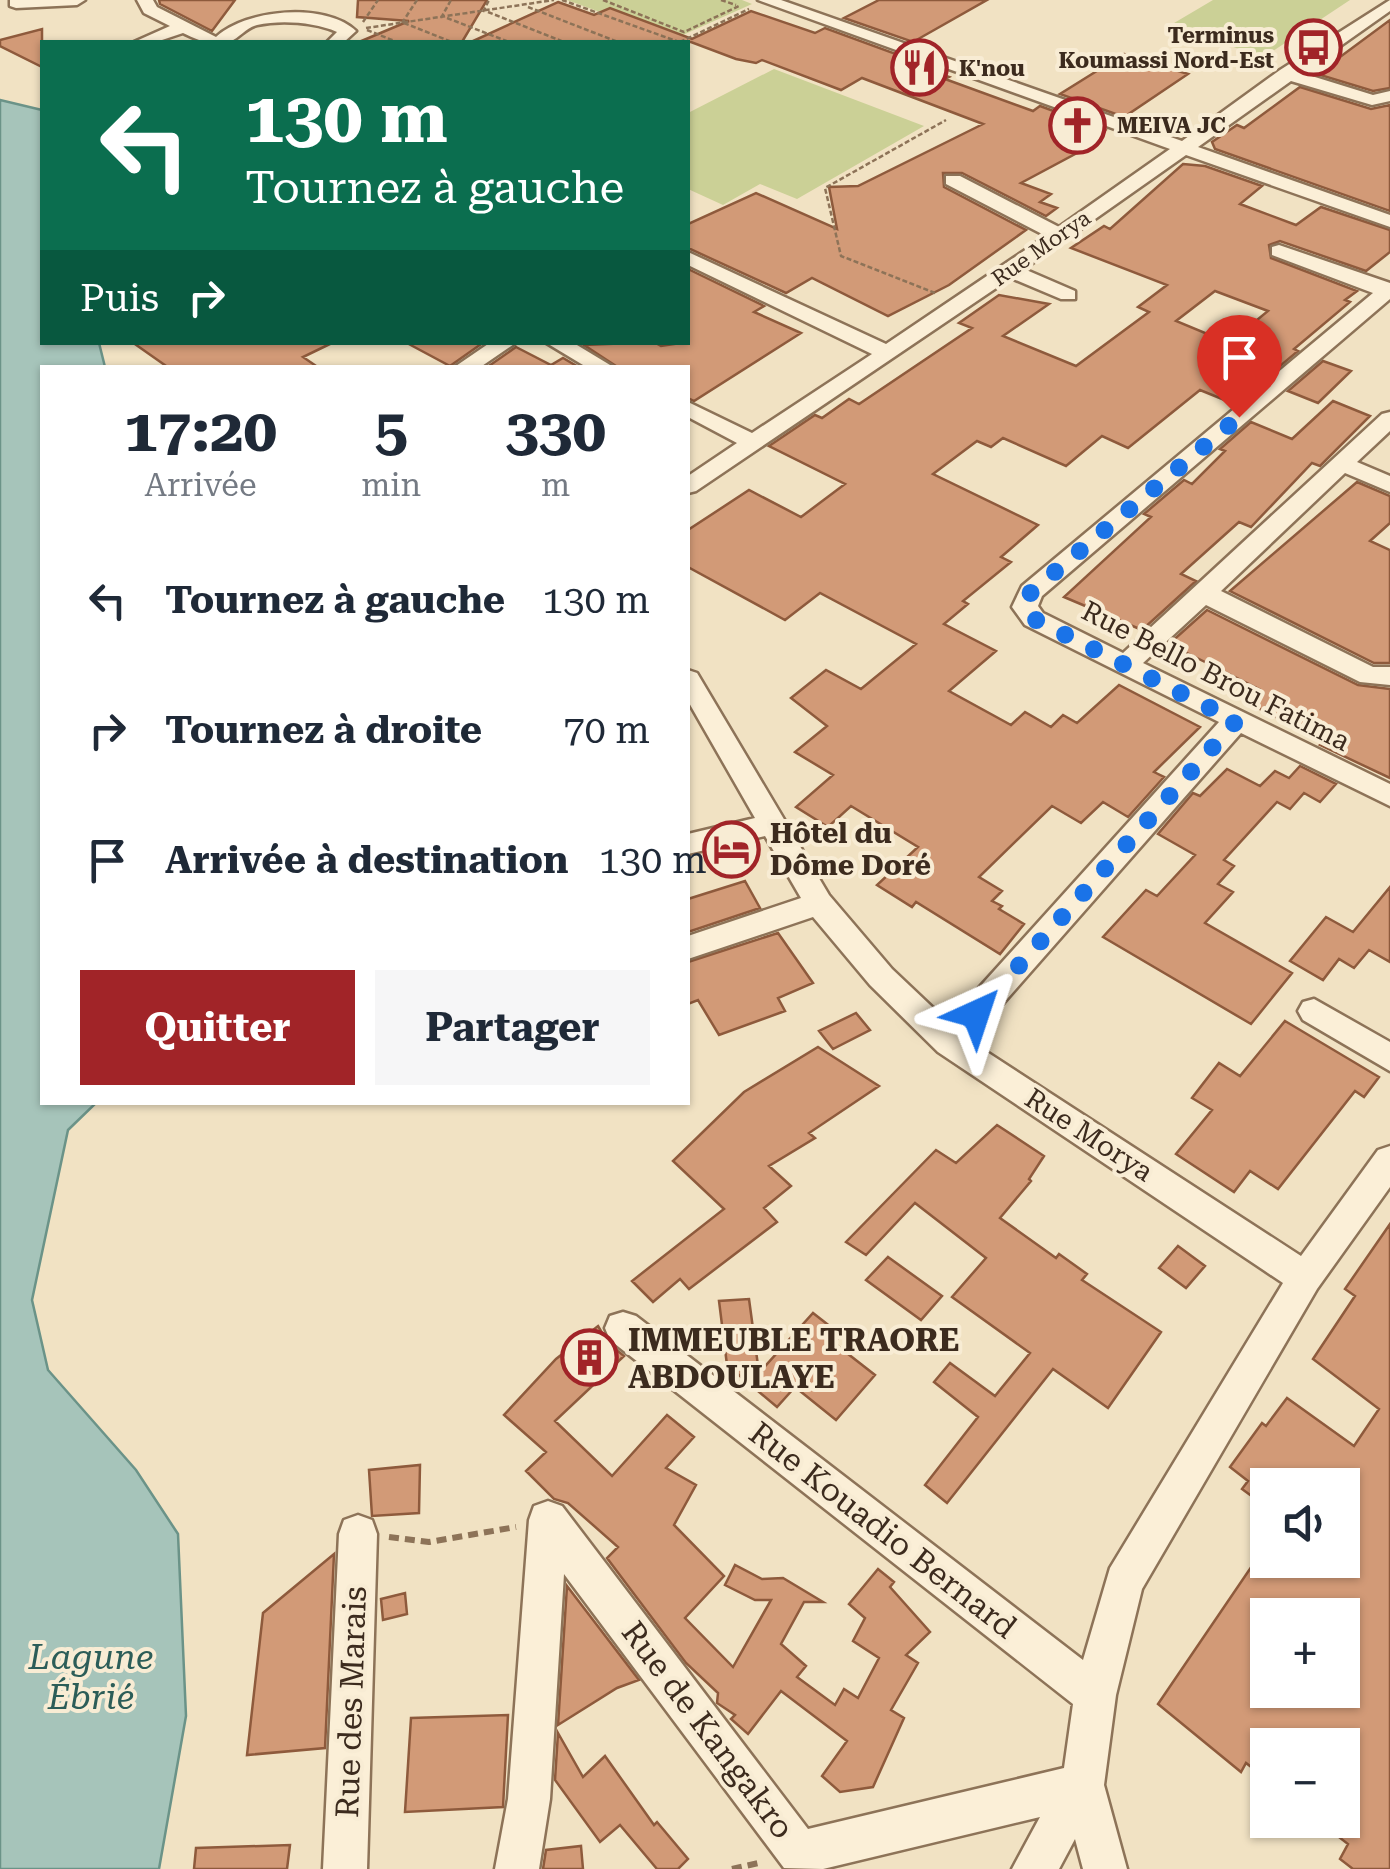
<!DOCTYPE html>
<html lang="fr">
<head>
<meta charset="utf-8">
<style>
	body { margin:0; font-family:"Roboto Serif",serif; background:#f6f6f7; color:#1f2937; height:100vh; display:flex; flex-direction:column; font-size:38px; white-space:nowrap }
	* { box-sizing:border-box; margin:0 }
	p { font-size:32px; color:#747a83 }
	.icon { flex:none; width:55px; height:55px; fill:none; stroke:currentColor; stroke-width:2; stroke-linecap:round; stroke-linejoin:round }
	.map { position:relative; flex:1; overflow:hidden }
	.side { position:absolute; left:40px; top:365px; width:650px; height:740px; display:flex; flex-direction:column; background:#fff; border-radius:0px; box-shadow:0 2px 8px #0004 }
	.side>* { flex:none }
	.banner { position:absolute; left:40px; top:40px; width:650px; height:305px; border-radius:0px; box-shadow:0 2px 8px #0004; background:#0b6e4f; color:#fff; overflow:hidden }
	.controls { position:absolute; left:1250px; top:1468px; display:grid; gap:20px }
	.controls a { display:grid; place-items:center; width:110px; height:110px; border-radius:0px; background:#fff; box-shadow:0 2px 8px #0004; font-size:50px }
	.pin { position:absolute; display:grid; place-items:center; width:85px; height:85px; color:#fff; margin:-102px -42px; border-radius:50% 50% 50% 0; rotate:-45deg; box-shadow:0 0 10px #0007 }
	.pin .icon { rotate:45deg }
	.me { position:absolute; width:110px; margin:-55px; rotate:42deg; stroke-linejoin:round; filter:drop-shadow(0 0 8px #0008) }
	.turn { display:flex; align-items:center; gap:35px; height:210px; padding:0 40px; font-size:45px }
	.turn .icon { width:130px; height:130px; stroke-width:2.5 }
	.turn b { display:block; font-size:70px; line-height:85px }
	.then { display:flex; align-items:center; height:95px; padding:0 40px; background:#0003; gap:20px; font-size:38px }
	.eta { display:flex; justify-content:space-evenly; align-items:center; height:170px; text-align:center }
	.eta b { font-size:60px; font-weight:700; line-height:70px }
	.action { display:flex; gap:20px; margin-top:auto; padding:20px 40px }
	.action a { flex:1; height:115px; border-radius:0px; background:#a12428; color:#fff; font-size:40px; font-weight:700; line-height:115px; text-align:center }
	.action a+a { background:#f6f6f7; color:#1f2937 }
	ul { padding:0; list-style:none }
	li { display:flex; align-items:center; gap:30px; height:130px; padding:0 40px }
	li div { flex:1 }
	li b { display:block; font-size:38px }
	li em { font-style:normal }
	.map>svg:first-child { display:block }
	.green { fill:#cbd096 }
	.water { fill:#a6c4ba; stroke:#6b9388; stroke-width:2.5 }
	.building { fill:#d29a77; stroke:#8e5a3c; stroke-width:2.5; fill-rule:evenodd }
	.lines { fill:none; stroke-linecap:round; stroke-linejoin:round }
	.minor-casing { stroke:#8d7358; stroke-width:5 }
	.path-far1 { stroke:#8d7358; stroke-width:2.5; stroke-dasharray:5 2.5; stroke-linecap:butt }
	.path { stroke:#8d7358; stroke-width:6; stroke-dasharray:10 6; stroke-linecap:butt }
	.minor { fill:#fbefd7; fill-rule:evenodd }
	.route { stroke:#1a73e8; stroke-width:18; stroke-dasharray:0 32.4 }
	.labels { text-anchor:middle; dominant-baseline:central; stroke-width:8; stroke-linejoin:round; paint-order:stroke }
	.far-poi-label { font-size:22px; font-weight:bold; fill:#3c2b1e; stroke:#f8ecd4; text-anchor:start }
	.far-street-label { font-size:22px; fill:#3c2b1e; stroke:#f8ecd4 }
	.street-label { font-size:28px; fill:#3c2b1e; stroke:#f8ecd4 }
	.poi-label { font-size:28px; font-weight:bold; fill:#3c2b1e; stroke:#f8ecd4; text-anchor:start }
	.near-poi-label { font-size:32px; font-weight:bold; fill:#3c2b1e; stroke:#f8ecd4; text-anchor:start }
	.near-street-label { font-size:32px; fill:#3c2b1e; stroke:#f8ecd4 }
	.near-water-label { font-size:35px; font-style:italic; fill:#2c5d58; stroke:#f8ecd4 }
</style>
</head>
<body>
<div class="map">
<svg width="1390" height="1869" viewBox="0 0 1390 1869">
	<rect width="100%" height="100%" fill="#f1e2c3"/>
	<!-- green -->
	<path class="green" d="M567 0H742L752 4 674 39Z
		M1213 0H1350L1264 57 1169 26Z
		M774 69 924 126 797 199 760 184 723 205 688 189V113Z"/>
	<!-- water -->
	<path class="water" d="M0 100 42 110V342L99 343 105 367 42 368V1102L96 1103 68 1130 32 1300 48 1370 136 1470 178 1534 186 1716 159 1869H0Z"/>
	<!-- building -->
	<path class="building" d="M159 0H235L212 31 160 4Z
		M358 0H487L462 42H359L409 21 357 17Z
		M879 0H987L913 42 844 18Z
		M558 2 594 15 610 8 692 39 751 11 815 33 825 28 915 61 910 63 949 77 945 79 1033 111 1040 106 1105 130 1084 143 1090 146 1021 183 1051 194 1040 202 1057 208 1046 216 962 173H943L944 187 1026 230 949 285 888 316 812 278 786 293 688 248V224L756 193 837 229 829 187 858 186 983 124 862 78 841 90 762 60 756 63 736 59 691 42H471Z
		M1390 20V88L1373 91 1317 74Z
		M42 29V67L0 46V40Z
		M1124 54 1188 74 1124 117 1060 94Z
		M1300 87 1371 109 1390 105V211L1215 149 1212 142 1237 125 1244 128Z
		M1183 164 1205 166 1262 186 1240 204 1296 225 1321 207 1390 230V252L1366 271 1280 241 1269 245 1271 258 1357 291 1345 300 1350 302 1294 349 1298 351 1262 381 1255 378 1227 401 1200 390 1128 448 1102 436 1066 466 1003 438 991 447 977 441 933 474 1038 525 1001 557 1011 562 963 601 968 604 944 624 996 651 949 691 1011 725 1025 712 1051 727 1063 715 1077 723 1119 685 1200 727 1154 772 1164 777 1128 817 1103 802 1081 823 1052 806 979 877 1002 891 992 901 1002 906 999 909 1024 924 1000 954 916 902 912 907 877 885 918 847 851 806 828 827 796 807 833 775 795 752 827 726 791 698 826 670 861 689 916 644 820 593 785 620 688 567V530L749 490 801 517 845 484 769 446 815 415 822 418 849 399 859 404 972 328 959 323 999 295 1049 304 1003 336 1076 366 1149 312 1138 307 1167 285 1071 248 1104 226 1110 229ZM1215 291 1268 311 1229 343 1176 321Z
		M688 269 764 306 754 312 801 333 694 401 688 398V368H619L584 345 654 342 661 346 688 342Z
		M132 342H334L303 357 319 368H169Z
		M405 342H484L450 366Z
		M516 347 551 365 563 358 580 368H486Z
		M1323 361 1351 371 1318 403 1288 391Z
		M1333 401 1370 416 1320 466 1312 463 1251 527 1239 522 1181 574 1196 581 1142 630 1064 597 1151 517 1144 514 1184 480 1192 484 1225 451 1220 449 1251 422 1292 439Z
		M1357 482 1390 496V523L1370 541 1390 550V663H1374L1230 591Z
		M1207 610 1358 685 1390 689V778L1320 745 1324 741 1246 702 1259 689 1169 644Z
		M1300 766 1336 784 1320 802 1304 793 1290 809 1277 802 1224 860 1234 866 1218 884 1233 892 1205 923 1292 973 1251 1024 1103 937 1146 890 1157 896 1195 855 1158 834 1193 793 1200 796 1227 769 1260 786 1275 771 1289 778Z
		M745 881 760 908 688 932V899Z
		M1390 887V962L1369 950 1354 968 1339 959 1323 980 1290 961 1326 917 1353 932Z
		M778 933 813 983 778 998 785 1011 719 1035 698 1000 688 1004V962Z
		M856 1013 870 1030 833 1049 819 1031Z
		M1285 1021 1379 1077 1364 1097 1355 1091 1278 1189 1250 1171 1234 1192 1176 1154 1212 1110 1192 1098 1219 1063 1240 1076Z
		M818 1047 879 1086 809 1133 815 1138 769 1166 791 1186 764 1208 777 1222 689 1289 680 1279 653 1302 632 1281 724 1209 673 1161 744 1092Z
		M997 1125 1044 1156 1029 1179 1031 1181 1000 1218 1056 1258 1059 1254 1087 1274 1082 1280 1161 1332 1108 1408 1053 1369 947 1503 925 1485 978 1417 934 1382 950 1363 995 1396 1030 1353 952 1297 986 1258 915 1203 866 1255 846 1242 936 1150 956 1163Z
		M1390 1224V1869H1353L1340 1859 1348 1844 1317 1820H1342V1745H1268V1780L1246 1763 1241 1772 1158 1704 1256 1560H1342V1485H1268V1508L1242 1489 1248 1481 1230 1467 1262 1423 1266 1426 1287 1398 1354 1446 1379 1409 1313 1359 1355 1296 1345 1289ZM1268 1615H1342V1690H1268Z
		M1178 1246 1205 1266 1186 1288 1159 1268Z
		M888 1257 942 1296 921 1320 866 1280Z
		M749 1299 759 1373 813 1313 841 1335 834 1343 875 1375 836 1420 795 1387 777 1407 727 1365 719 1301Z
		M598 1326 608 1343 624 1356 555 1421 612 1476 667 1415 694 1437 666 1468 696 1485 674 1525 724 1576 685 1618 733 1667 771 1600H755L725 1585 735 1565 762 1579 783 1578 823 1602H804L781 1644 806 1666 797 1677 835 1705 844 1689 858 1698 879 1658 853 1641 865 1618 849 1604 878 1569 894 1582 890 1587 930 1632 906 1655 918 1663 891 1710 904 1718 873 1787 840 1792 822 1776 847 1741 781 1691 748 1734 731 1719 735 1715 717 1703 718 1693 686 1663 607 1558 618 1547 568 1503 554 1499 526 1471 546 1452 504 1415 556 1359Z
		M420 1465 419 1513 372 1516 369 1470Z
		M334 1554 325 1748 247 1755 263 1613Z
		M567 1586 639 1680 617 1688 558 1725Z
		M405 1593 407 1614 383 1620 381 1599Z
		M508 1715 503 1807 405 1812 411 1718Z
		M558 1733 583 1777 605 1756 654 1825 657 1822 688 1859 678 1869H657L620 1825 600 1842 555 1780Z
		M290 1845 287 1869H194L196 1848Z
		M581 1846 583 1869H543L546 1850Z"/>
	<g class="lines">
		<defs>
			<path id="minor" d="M10 0H85L77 5 16 8 10 6Z
				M137 0H153L157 7 216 37C246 9 325 2 356 31L344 42H327L337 32C314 22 281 20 257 25 245 28 240 38 229 42 214 48 196 39 183 33L156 42H134L170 26 144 13Z
				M758 0H781L1182 141 1280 70 1390 0V11L1302 73 1373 95 1390 91V101L1372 105 1291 81 1198 147 1390 215V227L1186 155 1024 269 1075 291V299H1061L1011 278 696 491 688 493V476L737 443 688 417V402L752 433 872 354 688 265V252L886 344 1046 236 946 184V176H960L1059 227 1170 149Z
				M1279 245 1390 283V299L1042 596 1038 606 1043 613 1123 653 1382 414 1390 412V431L1357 462 1390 476V492L1345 473 1221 591 1373 667H1390V685L1360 682 1206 605 1143 663 1390 784V806L1241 733 970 1041 1301 1256 1378 1150 1390 1146V1187L1317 1289 1142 1589 1116 1695 1104 1785 1127 1869H1083L1075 1839 1059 1869H1012L1040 1817 823 1869 784 1868 564 1574 550 1799 539 1869H495L508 1799 529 1520 534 1506 548 1501 562 1506 808 1829 1064 1768 1073 1704 610 1340 605 1328 610 1316 623 1312 636 1316 1083 1660 1110 1568 1283 1283 938 1052 870 985 813 917 688 959V936L801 898 765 836 688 854V834L755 818 688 701V670L697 673 829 895 892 969 948 1022 1219 722 1025 625 1012 607 1022 586 1373 293 1272 255V247Z
				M491 342H517L479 368H453Z
				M545 342H572L615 368H588Z
				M1314 999 1390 1042V1071L1303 1020 1298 1011 1303 1002Z
				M358 1515 372 1520 377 1534 367 1869H323L339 1534 344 1520Z"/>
		</defs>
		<!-- minor casing -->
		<use href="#minor" class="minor-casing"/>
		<!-- path-far1 -->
		<path class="path-far1" d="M562 0 679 42
			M603 0 684 32 739 6
			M721 0 736 5
			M528 7 618 42
			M483 12 489 0
			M488 12 564 42
			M441 18 451 0
			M447 18 509 42
			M363 22 378 0
			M402 23 417 0
			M404 23 452 42
			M366 28 554 0
			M367 30 397 42
			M680 42 749 9
			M935 293 841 256 825 188 946 120"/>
		<!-- path -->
		<path class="path" d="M389 1537 429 1542 516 1527
			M732 1869 763 1862"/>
		<!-- minor -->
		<use href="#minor" class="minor"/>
	</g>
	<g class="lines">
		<!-- route -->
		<path class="route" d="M976 1014 1236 721 1034 619 1025 606 1031 592 1239 417"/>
	</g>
	<!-- icons -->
	<defs>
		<symbol id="bus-ring" viewBox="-11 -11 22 22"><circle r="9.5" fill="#f8ecd4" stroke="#a12428" stroke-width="1.5"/><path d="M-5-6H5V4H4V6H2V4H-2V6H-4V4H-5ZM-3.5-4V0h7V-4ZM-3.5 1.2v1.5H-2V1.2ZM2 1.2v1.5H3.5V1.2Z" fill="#a12428"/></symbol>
		<symbol id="restaurant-ring" viewBox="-11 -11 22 22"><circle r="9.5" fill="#f8ecd4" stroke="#a12428" stroke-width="1.5"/><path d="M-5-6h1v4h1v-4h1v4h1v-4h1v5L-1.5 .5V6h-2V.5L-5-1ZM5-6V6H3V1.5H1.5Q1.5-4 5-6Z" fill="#a12428"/></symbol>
		<symbol id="church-ring" viewBox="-11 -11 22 22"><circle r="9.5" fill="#f8ecd4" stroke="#a12428" stroke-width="1.5"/><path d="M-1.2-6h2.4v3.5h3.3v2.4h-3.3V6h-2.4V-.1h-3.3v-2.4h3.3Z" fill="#a12428"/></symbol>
		<symbol id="hotel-ring" viewBox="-11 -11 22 22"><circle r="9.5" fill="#f8ecd4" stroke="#a12428" stroke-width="1.5"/><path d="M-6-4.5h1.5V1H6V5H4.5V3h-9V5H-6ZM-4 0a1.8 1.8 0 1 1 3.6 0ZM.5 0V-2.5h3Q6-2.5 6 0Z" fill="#a12428"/></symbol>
		<symbol id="building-ring" viewBox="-11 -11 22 22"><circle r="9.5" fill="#f8ecd4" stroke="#a12428" stroke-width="1.5"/><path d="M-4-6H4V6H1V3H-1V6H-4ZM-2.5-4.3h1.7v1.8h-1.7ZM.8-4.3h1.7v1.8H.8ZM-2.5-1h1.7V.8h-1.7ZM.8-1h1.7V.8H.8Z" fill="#a12428"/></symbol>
	</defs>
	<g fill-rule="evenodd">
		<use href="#bus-ring" x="1282" y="16" width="63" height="63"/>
		<use href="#restaurant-ring" x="888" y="36" width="63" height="63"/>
		<use href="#church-ring" x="1046" y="94" width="63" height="63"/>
		<use href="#hotel-ring" x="700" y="818" width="63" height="63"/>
		<use href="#building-ring" x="558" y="1326" width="63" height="63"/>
	</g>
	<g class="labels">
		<!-- far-poi labels -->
		<g class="far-poi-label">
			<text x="1274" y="35" text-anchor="end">Terminus<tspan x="1274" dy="25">Koumassi Nord-Est</tspan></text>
			<text x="959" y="68">K'nou</text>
			<text x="1117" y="125">MEIVA JC</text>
		</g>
		<!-- far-street labels -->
		<g class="far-street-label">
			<text transform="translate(1041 248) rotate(-35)">Rue Morya</text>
		</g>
		<!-- street labels -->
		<g class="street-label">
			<text transform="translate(1216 676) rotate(27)">Rue Bello Brou Fatima</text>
			<text transform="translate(1089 1135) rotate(33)">Rue Morya</text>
		</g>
		<!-- poi labels -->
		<g class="poi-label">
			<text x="770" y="833">Hôtel du<tspan x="770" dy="32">Dôme Doré</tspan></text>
		</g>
		<!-- near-poi labels -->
		<g class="near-poi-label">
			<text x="628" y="1340">IMMEUBLE TRAORE<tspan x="628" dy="37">ABDOULAYE</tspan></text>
		</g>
		<!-- near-street labels -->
		<g class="near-street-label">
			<text transform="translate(883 1530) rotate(38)">Rue Kouadio Bernard</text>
			<text transform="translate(351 1702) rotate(-88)">Rue des Marais</text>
			<text transform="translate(708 1730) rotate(53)">Rue de Kangakro</text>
		</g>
		<!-- near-water labels -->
		<g class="near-water-label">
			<text x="91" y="1657">Lagune<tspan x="91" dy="40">Ébrié</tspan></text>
		</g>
	</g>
</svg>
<div class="controls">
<a><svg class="icon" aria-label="sound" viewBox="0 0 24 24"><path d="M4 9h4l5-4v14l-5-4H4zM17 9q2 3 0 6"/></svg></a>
<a>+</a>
<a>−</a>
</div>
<div class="pin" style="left:1239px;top:417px;background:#d93025"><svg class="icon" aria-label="arrive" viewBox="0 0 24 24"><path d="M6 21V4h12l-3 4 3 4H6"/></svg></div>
<svg class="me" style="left:976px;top:1014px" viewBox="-20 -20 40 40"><path d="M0-17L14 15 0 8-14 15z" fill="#1a73e8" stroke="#fff" stroke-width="4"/></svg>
<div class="banner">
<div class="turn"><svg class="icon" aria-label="left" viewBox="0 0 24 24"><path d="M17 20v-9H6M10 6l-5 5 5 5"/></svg><div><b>130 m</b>Tournez à gauche</div></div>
<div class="then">Puis<svg class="icon" aria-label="right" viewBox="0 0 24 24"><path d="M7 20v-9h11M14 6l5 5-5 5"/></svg></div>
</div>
<section class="side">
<div class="eta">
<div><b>17:20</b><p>Arrivée</p></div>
<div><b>5</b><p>min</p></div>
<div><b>330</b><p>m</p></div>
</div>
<ul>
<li><svg class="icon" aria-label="left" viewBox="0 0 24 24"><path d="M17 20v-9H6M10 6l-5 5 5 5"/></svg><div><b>Tournez à gauche</b></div><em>130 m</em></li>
<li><svg class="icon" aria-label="right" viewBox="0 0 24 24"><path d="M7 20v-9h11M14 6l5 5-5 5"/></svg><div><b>Tournez à droite</b></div><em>70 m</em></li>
<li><svg class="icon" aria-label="arrive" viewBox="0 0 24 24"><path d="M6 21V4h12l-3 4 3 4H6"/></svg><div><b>Arrivée à destination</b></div><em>130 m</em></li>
</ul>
<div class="action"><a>Quitter</a><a>Partager</a></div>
</section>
</div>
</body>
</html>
